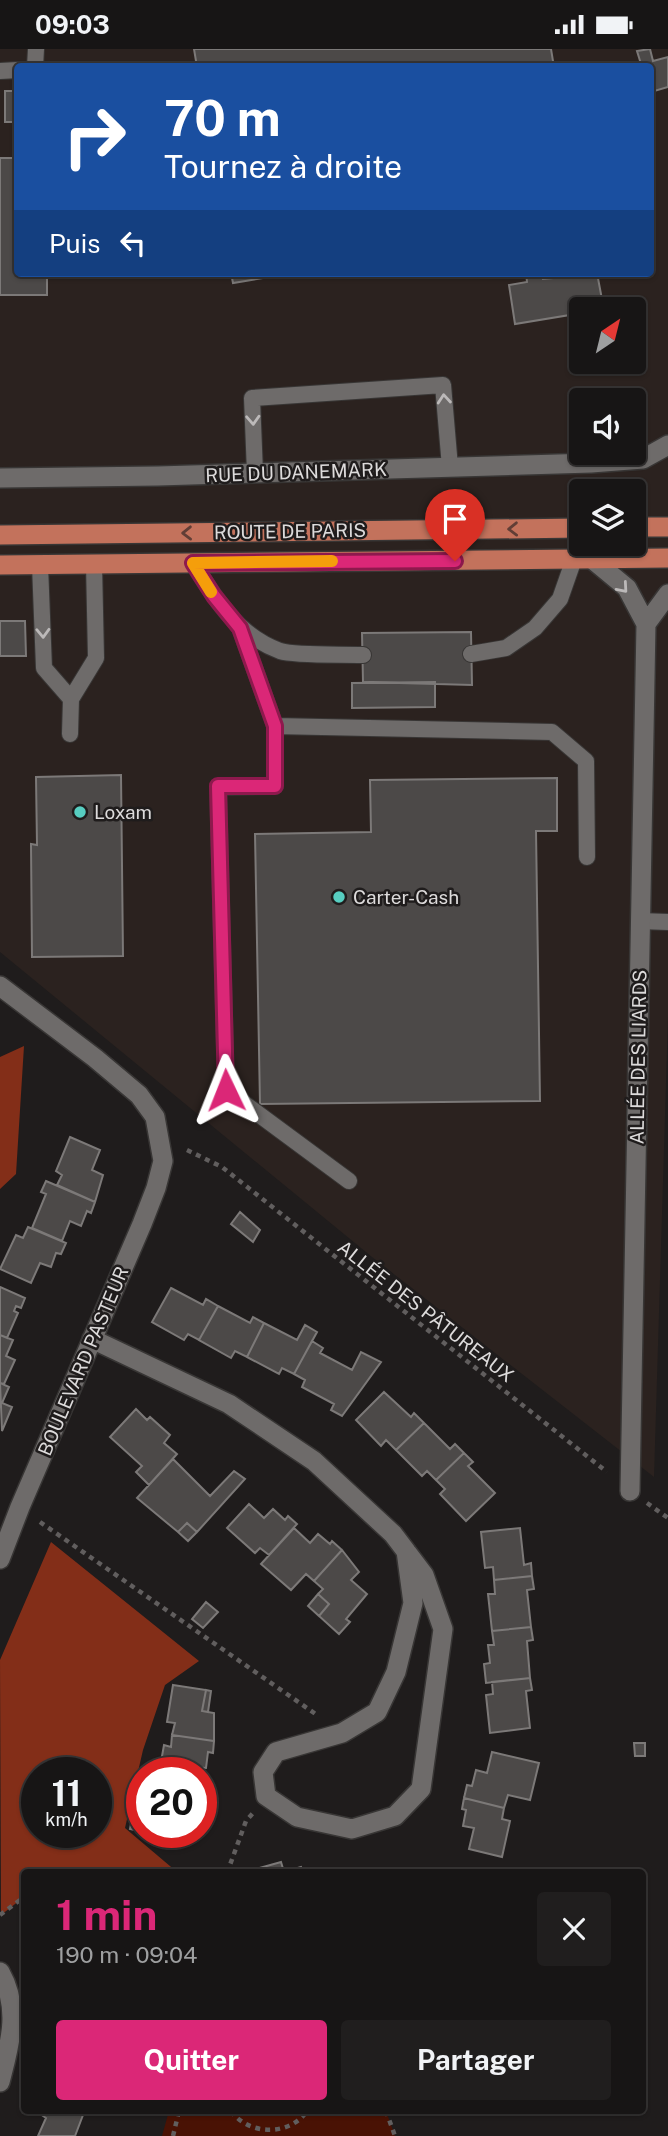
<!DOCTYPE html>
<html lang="fr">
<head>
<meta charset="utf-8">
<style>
	body { margin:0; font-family:"Public Sans",sans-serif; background:#201e1e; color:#f1f3f6; height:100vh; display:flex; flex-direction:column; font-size:26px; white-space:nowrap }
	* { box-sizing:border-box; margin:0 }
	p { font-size:23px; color:#9e9fa0 }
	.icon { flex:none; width:38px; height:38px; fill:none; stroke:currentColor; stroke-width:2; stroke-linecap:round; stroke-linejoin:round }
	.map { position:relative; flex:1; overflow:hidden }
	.sheet { position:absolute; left:21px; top:1820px; width:625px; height:245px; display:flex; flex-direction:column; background:#171515; border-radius:7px; box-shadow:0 2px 5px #0004,0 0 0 2px #363434 }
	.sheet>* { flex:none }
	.top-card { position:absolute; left:14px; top:14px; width:640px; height:214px; border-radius:7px; box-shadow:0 2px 5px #0004,0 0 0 2px #363434; background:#1a4fa0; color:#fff; overflow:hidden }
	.needle { width:46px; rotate:35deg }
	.buttons { position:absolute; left:569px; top:248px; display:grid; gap:14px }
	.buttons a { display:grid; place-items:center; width:77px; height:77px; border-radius:7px; background:#171515; box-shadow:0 2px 5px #0004,0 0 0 2px #363434; font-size:35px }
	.speed { position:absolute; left:21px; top:1708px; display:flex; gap:14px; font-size:35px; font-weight:700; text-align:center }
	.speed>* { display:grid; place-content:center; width:91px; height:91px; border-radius:50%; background:#171515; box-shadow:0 2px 5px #0004,0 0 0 2px #363434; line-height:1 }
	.speed small { font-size:18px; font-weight:400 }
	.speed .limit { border:10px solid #d22; background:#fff; color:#111 }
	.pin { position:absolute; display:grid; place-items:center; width:60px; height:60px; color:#fff; margin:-72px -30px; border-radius:50% 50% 50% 0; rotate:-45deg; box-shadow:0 0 7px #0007 }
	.pin .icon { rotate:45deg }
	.me { position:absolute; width:77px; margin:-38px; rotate:358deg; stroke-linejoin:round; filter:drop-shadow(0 0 5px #0008) }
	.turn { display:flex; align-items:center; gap:24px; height:147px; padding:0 35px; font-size:32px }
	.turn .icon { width:91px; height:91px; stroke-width:2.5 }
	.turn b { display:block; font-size:49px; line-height:60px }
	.then { display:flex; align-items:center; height:66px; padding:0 35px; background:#0003; gap:14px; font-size:26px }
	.round { display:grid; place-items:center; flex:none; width:74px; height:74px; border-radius:7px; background:#201e1e }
	.head { display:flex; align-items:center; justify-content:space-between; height:119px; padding:0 35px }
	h1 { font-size:42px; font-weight:700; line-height:52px; color:#db2777 }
	.primary-button { display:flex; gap:14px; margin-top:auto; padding:14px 35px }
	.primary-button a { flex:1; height:80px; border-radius:7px; background:#db2777; color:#fff; font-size:28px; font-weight:700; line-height:80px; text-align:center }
	.primary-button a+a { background:#201e1e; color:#f1f3f6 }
	.status { display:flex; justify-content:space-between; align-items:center; height:49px; padding:0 35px; background:#171515; direction:ltr }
	.status svg { height:19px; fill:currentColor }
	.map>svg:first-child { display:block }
	.built { fill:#2b221f; fill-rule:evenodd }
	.green { fill:#491204 }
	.forest { fill:#832e18; fill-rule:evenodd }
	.building { fill:#4c4948; stroke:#7c7978; stroke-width:2 }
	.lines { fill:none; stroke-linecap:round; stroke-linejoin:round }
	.service-casing { stroke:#383635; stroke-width:18 }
	.minor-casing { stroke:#383635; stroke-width:22 }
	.primary-casing { stroke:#383635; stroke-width:22 }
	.path { stroke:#615e5e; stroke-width:4.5; stroke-dasharray:5 5; stroke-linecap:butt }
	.service { stroke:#6e6b6a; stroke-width:16 }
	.minor { stroke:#6e6b6a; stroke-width:19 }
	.primary { stroke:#c3725c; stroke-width:19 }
	.oneway { stroke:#bcb9b9 }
	.oneway2 { stroke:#613e36 }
	.route-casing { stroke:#8e194d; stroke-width:18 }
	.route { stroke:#db2777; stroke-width:12 }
	.slow { stroke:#f59e0b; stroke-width:12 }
	.poi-dot { fill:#57cec1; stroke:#1f1c1c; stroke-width:2.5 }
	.labels { text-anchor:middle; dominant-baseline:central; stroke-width:5; stroke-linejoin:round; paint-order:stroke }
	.street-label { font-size:19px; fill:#dddbdb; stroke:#1f1c1c }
	.poi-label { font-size:19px; fill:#dddbdb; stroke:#1f1c1c; text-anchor:start }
</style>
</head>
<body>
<div class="status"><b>09:03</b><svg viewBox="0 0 49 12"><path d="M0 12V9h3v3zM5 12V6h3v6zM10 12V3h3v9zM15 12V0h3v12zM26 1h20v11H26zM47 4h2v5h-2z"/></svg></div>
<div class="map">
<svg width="668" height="2087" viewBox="0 0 668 2087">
	<rect width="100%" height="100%" fill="#1f1c1c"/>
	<!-- built -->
	<path class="built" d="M0 0H668V968L654 1428 372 1208 0 903ZM18 18H651V224H18ZM581 261H634V313H581ZM581 352H634V404H581ZM581 443H634V495H581Z"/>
	<!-- green -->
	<path class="green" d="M169 2062H386L395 2087H162Z"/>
	<!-- forest -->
	<path class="forest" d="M24 997 16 1125 0 1140V1008Z
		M51 1493 199 1612 165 1636 143 1701 125 1779 177 1823 24 1824V1848L1 1866 0 1611ZM37 1724H96V1783H37Z"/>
	<!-- building -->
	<path class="building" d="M194 0H551L554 18H197Z
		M650 0 653 12 668 8V38L651 43V18H630L641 15 637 2Z
		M5 42H18V73H5Z
		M0 109H18V224H47V246H0Z
		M231 224H293L233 234Z
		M526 224H542L543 230 564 228 563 224H597L604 261H581V283L573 284 570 266 515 275 509 236 527 233Z
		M0 572H25L26 607H0Z
		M471 583 472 636 363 633 362 584Z
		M435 633V658L352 659V634Z
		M121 726 123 907 32 908 31 795 37 796 36 728Z
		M557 729V782H536L540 1052 260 1055 255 785 371 783 370 731Z
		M70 1088 100 1101 92 1121 103 1126 95 1153 57 1136 62 1126 56 1122Z
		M46 1132 95 1153 91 1164 87 1162 81 1177 70 1172 62 1192 32 1179 46 1145 41 1143Z
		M240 1163 260 1181 253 1193 231 1175Z
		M28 1178 66 1194 61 1205 56 1204 51 1218 40 1214 31 1234 0 1220 16 1186 23 1189Z
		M0 1238 25 1249 21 1259 16 1257 14 1262 18 1264 7 1289 0 1286Z
		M171 1239 203 1256 206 1250 218 1257 199 1291 188 1285 184 1291 152 1273Z
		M218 1257 250 1274 253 1268 264 1274 247 1308 235 1302 231 1309 199 1291Z
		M264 1274 297 1291 305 1276 317 1283 294 1325 282 1319 279 1325 247 1308Z
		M0 1286 13 1291 6 1307 15 1311 4 1335 0 1334Z
		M312 1292 323 1299 320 1304 352 1321 361 1303 381 1313 342 1367 331 1361 334 1355 302 1338 305 1331 294 1325Z
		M0 1334 9 1338 2 1354 12 1358 2 1382Z
		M384 1343 411 1368 414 1364 424 1374 396 1401 386 1391 381 1397 356 1371Z
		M136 1360 147 1371 150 1368 170 1386 164 1394 177 1405 149 1436 136 1423 142 1417 110 1388Z
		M424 1374 450 1400 455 1395 464 1404 436 1431 427 1422 422 1427 396 1401Z
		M464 1404 473 1413 468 1417 495 1444 466 1472 440 1445 445 1440 436 1431Z
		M173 1410 210 1447 234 1422 245 1430 197 1483 187 1474 178 1483 137 1449Z
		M249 1455 264 1469 273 1460 285 1471 288 1467 297 1475 269 1506 260 1499 255 1504 227 1479Z
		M187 1474 197 1483 188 1492 178 1483Z
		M294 1479 310 1494 318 1485 330 1495 332 1492 342 1501 314 1532 306 1525 291 1541 261 1515Z
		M520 1479 524 1516 531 1514 532 1527 494 1531 493 1518 485 1519 481 1483Z
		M342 1501 359 1523 351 1531 367 1545 346 1570 350 1573 339 1585 319 1567 329 1555 318 1545 323 1540 314 1532Z
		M532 1527 534 1540 527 1541 531 1578 492 1582 488 1545H495L494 1531Z
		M318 1545 329 1555 319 1567 308 1557Z
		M206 1553 218 1563 203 1579 192 1570Z
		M531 1578 533 1591 527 1592 530 1629 486 1634 484 1615 490 1614 488 1596H494L492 1582Z
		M530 1629 532 1641 526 1642 530 1679 490 1684 486 1646 493 1645 492 1633Z
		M173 1636 206 1641 202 1662 214 1664V1692L172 1686 175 1674 167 1673Z
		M206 1641 211 1642 208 1663 202 1662Z
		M172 1686 214 1692 213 1704 208 1703 206 1719 194 1718 193 1724H159L164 1696 171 1698Z
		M634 1694H645V1707H635Z
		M492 1703 539 1714 530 1751 508 1746 504 1759 464 1749 467 1736 472 1737 476 1721 487 1724Z
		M137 1743 142 1744 139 1782 130 1780Z
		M464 1749 504 1759 502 1770 510 1772 502 1808 469 1800 474 1779 463 1777 466 1761 462 1760Z
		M281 1813 284 1823 301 1818 303 1824H257L256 1820Z
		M36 2062H76L83 2066 75 2087H38L46 2069Z"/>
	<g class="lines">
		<defs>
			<path id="service" d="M35 18 36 0
				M0 22 18 21
				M255 424 252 349 443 336 450 418
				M193 514C215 550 238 587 280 602 297 607 342 605 363 606
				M40 516 44 619 71 650 96 609 94 515
				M240 579 275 677V737L218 738 226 1041 349 1132
				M471 605 506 599 535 579 560 550 574 510
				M275 677 552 683 586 712 587 808
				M70 685 71 650
				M640 872 668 873"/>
			<path id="minor" d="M0 429 158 427 591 414 643 410 668 396
				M592 510 627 539 646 575 630 1442
				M646 575 668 545
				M0 937 95 1009 139 1046 155 1068 163 1112 156 1139 142 1175 20 1458 0 1510
				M92 1290 229 1355 314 1412 393 1485 424 1526 443 1580 421 1740 395 1767 352 1780 297 1768 266 1747 263 1723 276 1703 342 1684 377 1663 396 1623 413 1554 406 1502
				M0 1923C21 1960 10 1994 0 2033"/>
			<path id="primary" d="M634 478H668
				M0 486 581 479
				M0 516 668 509"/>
		</defs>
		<!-- service casing -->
		<use href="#service" class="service-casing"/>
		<!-- minor casing -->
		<use href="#minor" class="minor-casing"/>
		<!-- primary casing -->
		<use href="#primary" class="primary-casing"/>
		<!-- path -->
		<path class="path" d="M187 1101 222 1118 607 1423
			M647 1454 668 1469
			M40 1473 317 1666
			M227 1824 246 1772 253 1764
			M0 1866 24 1848
			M231 2062C249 2087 290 2087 307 2062
			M386 2062 395 2087
			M173 2087 179 2062"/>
		<!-- service -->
		<use href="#service" class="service"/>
		<!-- minor -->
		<use href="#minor" class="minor"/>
		<!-- primary -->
		<use href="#primary" class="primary"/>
	</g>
	<!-- one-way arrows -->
	<defs><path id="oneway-chevron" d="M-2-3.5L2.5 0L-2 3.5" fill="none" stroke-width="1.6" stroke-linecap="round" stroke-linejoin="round" transform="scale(1.75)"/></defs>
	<g class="oneway">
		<use href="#oneway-chevron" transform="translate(444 350) rotate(-95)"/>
		<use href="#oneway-chevron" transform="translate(253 371) rotate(87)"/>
		<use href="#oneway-chevron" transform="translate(623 539) rotate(49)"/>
		<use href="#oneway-chevron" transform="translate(43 584) rotate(88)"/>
	</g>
	<g class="oneway2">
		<use href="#oneway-chevron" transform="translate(513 480) rotate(179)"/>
		<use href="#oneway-chevron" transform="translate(187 484) rotate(179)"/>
	</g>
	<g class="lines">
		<defs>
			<path id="route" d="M226 1041 218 737H275V677L240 579 214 547 193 514 455 512"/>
		</defs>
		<!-- route casing -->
		<use href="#route" class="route-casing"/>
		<!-- route -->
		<use href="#route" class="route"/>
		<!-- slow -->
		<path class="slow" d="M211 543 193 514 332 512"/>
	</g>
	<!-- markers -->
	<g class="poi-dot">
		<circle cx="80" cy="763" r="7"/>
		<circle cx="339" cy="848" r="7"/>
	</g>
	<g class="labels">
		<!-- street labels -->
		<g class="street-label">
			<text transform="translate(296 423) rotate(-2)">RUE DU DANEMARK</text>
			<text transform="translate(290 482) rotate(-1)">ROUTE DE PARIS</text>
			<text transform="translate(638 1008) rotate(-89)">ALLÉE DES LIARDS</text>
			<text transform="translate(426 1262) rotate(38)">ALLÉE DES PÂTUREAUX</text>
			<text transform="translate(83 1312) rotate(-67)">BOULEVARD PASTEUR</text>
		</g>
		<!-- poi labels -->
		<g class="poi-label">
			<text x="94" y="763">Loxam</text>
			<text x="353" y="848">Carter-Cash</text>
		</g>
	</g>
</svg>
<div class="buttons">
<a><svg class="needle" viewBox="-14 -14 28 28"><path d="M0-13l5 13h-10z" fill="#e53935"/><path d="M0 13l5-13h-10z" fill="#9e9fa0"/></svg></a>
<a><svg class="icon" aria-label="sound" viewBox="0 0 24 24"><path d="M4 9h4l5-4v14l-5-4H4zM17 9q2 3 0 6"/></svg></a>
<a><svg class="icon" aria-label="layers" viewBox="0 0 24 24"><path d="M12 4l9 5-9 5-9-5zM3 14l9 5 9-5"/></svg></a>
</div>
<div class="speed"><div>11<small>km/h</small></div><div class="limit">20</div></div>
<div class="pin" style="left:455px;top:512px;background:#d93025"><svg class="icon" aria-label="arrive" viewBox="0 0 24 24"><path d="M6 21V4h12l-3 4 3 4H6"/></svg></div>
<svg class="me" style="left:226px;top:1041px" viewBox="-20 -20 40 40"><path d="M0-17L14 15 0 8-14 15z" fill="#db2777" stroke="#fff" stroke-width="4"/></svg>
<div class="top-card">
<div class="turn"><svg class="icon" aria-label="right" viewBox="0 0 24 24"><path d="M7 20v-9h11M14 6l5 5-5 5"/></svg><div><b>70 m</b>Tournez à droite</div></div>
<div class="then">Puis<svg class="icon" aria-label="left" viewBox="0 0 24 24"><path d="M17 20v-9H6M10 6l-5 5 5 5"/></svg></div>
</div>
<section class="sheet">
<div class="head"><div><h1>1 min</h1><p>190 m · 09:04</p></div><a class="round"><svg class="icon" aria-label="close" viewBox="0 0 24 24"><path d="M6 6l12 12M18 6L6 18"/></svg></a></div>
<div class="primary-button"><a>Quitter</a><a>Partager</a></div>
</section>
</div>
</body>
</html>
